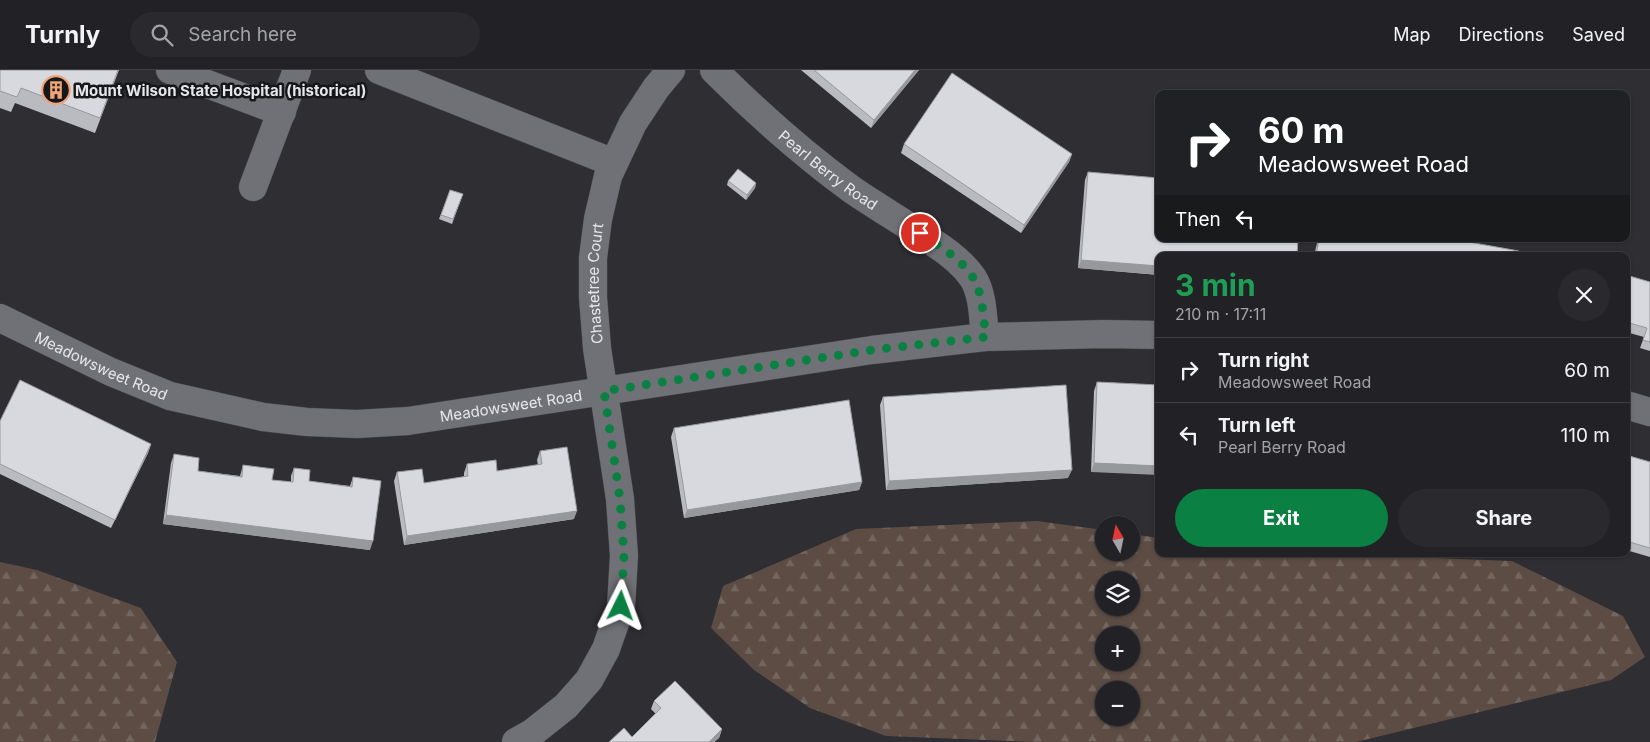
<!DOCTYPE html>
<html lang="en">
<head>
<meta charset="utf-8">
<style>
	body { margin:0; font-family:Inter,sans-serif; background:#2a2a2e; color:#f1f3f6; height:100vh; display:flex; flex-direction:column; font-size:19px; white-space:nowrap }
	* { box-sizing:border-box; margin:0 }
	p { font-size:16px; color:#a2a4a7 }
	.icon { flex:none; width:28px; height:28px; fill:none; stroke:currentColor; stroke-width:2; stroke-linecap:round; stroke-linejoin:round }
	.map { position:relative; flex:1; overflow:hidden }
	.panel { position:absolute; left:1155px; top:182px; width:475px; height:305px; display:flex; flex-direction:column; background:#222226; border-radius:10px; box-shadow:0 1px 4px #0004,0 0 0 1px #3f3f43 }
	.panel>* { flex:none }
	.hud { position:absolute; left:1155px; top:20px; width:475px; height:152px; border-radius:10px; box-shadow:0 1px 4px #0004,0 0 0 1px #3f3f43; background:#202124; color:#fff; overflow:hidden }
	.needle { width:32px; rotate:351deg }
	.fabs { position:absolute; left:1095px; top:446px; display:grid; gap:10px }
	.fabs a { display:grid; place-items:center; width:45px; height:45px; border-radius:50%; background:#222226; box-shadow:0 1px 4px #0004,0 0 0 1px #3f3f43; font-size:25px }
	.pin { position:absolute; display:grid; place-items:center; width:42px; height:42px; color:#fff; margin:-21px; border:2px solid #fff; border-radius:50%; box-shadow:0 1px 5px #0007 }
	.me { position:absolute; width:55px; margin:-28px; rotate:3deg; stroke-linejoin:round; filter:drop-shadow(0 0 4px #0008) }
	.turn { display:flex; align-items:center; gap:18px; height:105px; padding:0 20px; font-size:22px }
	.turn .icon { width:65px; height:65px; stroke-width:2.5 }
	.turn b { display:block; font-size:35px; line-height:42px }
	.then { display:flex; align-items:center; height:48px; padding:0 20px; background:#0003; gap:10px; font-size:19px }
	.round { display:grid; place-items:center; flex:none; width:52px; height:52px; border-radius:26px; background:#2a2a2e }
	.summary { display:flex; align-items:center; justify-content:space-between; height:85px; padding:0 20px }
	h1 { font-size:30px; font-weight:700; line-height:38px; color:#1e9e55 }
	.action { display:flex; gap:10px; margin-top:auto; padding:10px 20px }
	.action a { flex:1; height:58px; border-radius:30px; background:#0b8043; color:#fff; font-size:20px; font-weight:700; line-height:58px; text-align:center }
	.action a+a { background:#2a2a2e; color:#f1f3f6 }
	ul { padding:0; list-style:none }
	li { display:flex; align-items:center; gap:15px; height:65px; padding:0 20px; border-top:1px solid #3f3f43 }
	li div { flex:1 }
	li b { display:block; font-size:19px }
	li em { font-style:normal }
	header { display:flex; align-items:center; gap:30px; box-sizing:border-box; height:70px; padding:0 25px; background:#222226; border-bottom:1px solid #3f3f43 }
	header strong { font-size:24px }
	nav { display:flex; gap:28px; margin-inline-start:auto; font-size:18px }
	.search { width:350px; height:45px; background:#2a2a2e; display:flex; align-items:center; gap:12px; box-sizing:border-box; padding:0 18px; border-radius:28px; color:#a2a4a7; font-size:19px }
	.map>svg:first-child { display:block }
	.forest { fill:url(#forest-firs); fill-rule:evenodd }
	.lines { fill:none; stroke-linecap:round; stroke-linejoin:round }
	.minor-casing { stroke:#48494c; stroke-width:29 }
	.minor { stroke:#707176; stroke-width:28 }
	.wall { fill:#babbc0 }
	.shaded-wall { fill:#97989c }
	.building { fill:#d8d9df; stroke:#97989c }
	.route { stroke:#0b8043; stroke-width:9; stroke-dasharray:0 16.2 }
	.labels { text-anchor:middle; dominant-baseline:central; stroke-width:5; stroke-linejoin:round; paint-order:stroke }
	.poi-label { font-size:15px; font-weight:bold; fill:#e6e7ea; stroke:#161719; text-anchor:start }
	.street-label { font-size:15px; fill:#e6e7ea; stroke:#161719 }
</style>
</head>
<body>
<header>
<strong>Turnly</strong>
<div class="search"><svg class="icon" aria-label="search" viewBox="0 0 24 24"><circle cx="10" cy="10" r="6"/><path d="M15 15l6 6"/></svg>Search here</div>
<nav><a>Map</a><a>Directions</a><a>Saved</a></nav>
</header>
<div class="map">
<svg width="1650" height="672" viewBox="0 0 1650 672">
	<defs>
		<pattern id="forest-firs" width="22" height="20" patternUnits="userSpaceOnUse" patternTransform="scale(1.25)"><rect width="22" height="20" fill="#5c4c43"/><path d="M5 1l3.5 6h-7zM16 11l3.5 6h-7z" fill="#73665e"/></pattern>
	</defs>
	<rect width="100%" height="100%" fill="#2e2e33"/>
	<!-- forest -->
	<path class="forest" d="M1037 451 1104 460V482H1131V464L1159 468V484H1329L1512 491 1623 546 1645 587 1611 610 1356 672H1035L886 666 810 638 754 600 711 558 723 516 856 459ZM1104 510H1131V538H1104ZM1104 565H1131V592H1104ZM1104 620H1131V648H1104Z
		M0 492 37 500 141 538 177 592 155 672H0Z"/>
	<g class="lines">
		<defs>
			<g id="minor">
				<path d="M170 0 282 42"/>
				<path d="M379 0 614 93"/>
				<path id="s1" d="M714 0C757 43 802 83 851 119 877 137 905 153 931 171 947 181 962 192 973 208 983 224 983 248 985 267"/>
				<path d="M253 117 297 0"/>
				<path id="s2" d="M0 248 111 302 170 326 263 347 307 352 357 354 408 351 872 280 985 267 1104 264 1159 265"/>
				<path d="M1626 335 1650 342"/>
				<path id="s3" d="M516 672 532 663 566 636 589 610 606 579 621 536 624 486 620 429 597 278 593 227V188L598 149 608 106 633 53 656 18 671 0"/>
			</g>
		</defs>
		<!-- minor casing -->
		<use href="#minor" class="minor-casing"/>
		<!-- minor -->
		<use href="#minor" class="minor"/>
	</g>
	<!-- wall -->
	<path class="wall" d="M0 0H119L95 63 15 33 11 42 0 38Z
		M801 0H919L871 58Z
		M904 74 1072 84 1069 92 1021 163 901 83Z
		M1088 102 1159 186V205L1078 198 1085 110Z
		M728 111 756 113 755 118 746 130 727 115Z
		M450 120 463 124 452 154 439 149Z
		M1318 169H1452L1518 186H1314Z
		M1626 205 1650 212V281L1640 278 1644 267 1626 262Z
		M1097 312 1159 315 1091 402 1094 321Z
		M883 327 1068 408 886 420 880 335Z
		M0 351 151 374 148 383 111 458 0 404Z
		M674 358 862 412 859 420 684 448 671 367Z
		M540 381 574 449 404 475 394 411 397 402 424 413 464 407V403L467 394 497 401 538 395 537 390Z
		M174 384 198 401 240 406 243 395 272 410 291 412V406L294 398 309 411 350 416 353 407 370 480 163 454 171 393Z
		M1626 385 1650 392V487L1626 480Z
		M654 631 722 659 719 668 714 672H609L632 667 656 644 651 639Z"/>
	<!-- shaded-wall -->
	<path class="shaded-wall" d="M915 0H919L871 58 874 50Z
		M1072 84 1069 92 1021 163 1024 155Z
		M756 113 755 118 746 130 747 125Z
		M1081 190 1159 196V205L1078 198Z
		M151 374 148 383 111 458 115 450Z
		M1094 393 1159 396V405L1091 402Z
		M1072 400 1068 408 886 420 889 411Z
		M862 412 859 420 684 448 687 440Z
		M577 441 574 449 404 475 407 466Z
		M166 445 373 471 370 480 163 454Z
		M722 659 719 668 714 672H709Z"/>
	<!-- building -->
	<path class="building" d="M0 0H118L100 48 21 18 17 27 0 21Z
		M814 0H915L874 50Z
		M952 3 1072 84 1024 155 904 74Z
		M738 99 756 113 747 125 728 111Z
		M1088 102 1159 108V169H1298L1297 186H1159V196L1081 190Z
		M450 120 463 124 453 149 441 145Z
		M1319 169H1452L1519 181 1518 186H1316Z
		M1626 205 1650 212V272L1643 270 1647 258 1626 252Z
		M20 310 151 374 115 450 0 394V351Z
		M1097 312 1159 315V396L1094 393Z
		M1066 315 1072 400 889 411 883 327Z
		M849 330 862 412 687 440 674 358Z
		M567 377 577 441 407 466 397 402 422 399 424 413 468 406 467 394 496 390 497 401 542 394 540 381Z
		M174 384 199 388 198 401 242 407 243 395 274 399 272 410 293 412 294 398 310 400 309 411 352 417 353 407 381 411 373 471 166 445Z
		M1626 385 1650 392V478L1626 471Z
		M675 611 722 659 709 672H609L624 658 632 667 661 638 654 631Z"/>
	<g class="lines">
		<!-- route -->
		<path class="route" d="M621 536 624 486 620 429 604 321 872 280 986 267C983 248 983 225 974 209 962 189 939 176 920 163"/>
	</g>
	<!-- icons -->
	<defs>
		<symbol id="building-ring" viewBox="-11 -11 22 22"><circle r="9.5" fill="#161719" stroke="#efa376" stroke-width="1.5"/><path d="M-4-6H4V6H1V3H-1V6H-4ZM-2.5-4.3h1.7v1.8h-1.7ZM.8-4.3h1.7v1.8H.8ZM-2.5-1h1.7V.8h-1.7ZM.8-1h1.7V.8H.8Z" fill="#efa376"/></symbol>
	</defs>
	<g fill-rule="evenodd">
		<use href="#building-ring" x="40" y="4" width="32" height="32"/>
	</g>
	<g class="labels">
		<!-- poi labels -->
		<g class="poi-label">
			<text x="75" y="20">Mount Wilson State Hospital (historical)</text>
		</g>
		<!-- street labels -->
		<g class="street-label">
			<text stroke="none"><textPath href="#s1" startOffset="152">Pearl Berry Road</textPath></text>
			<text stroke="none"><textPath href="#s3" startOffset="502">Chastetree Court</textPath></text>
			<text stroke="none"><textPath href="#s2" startOffset="112">Meadowsweet Road</textPath></text>
			<text stroke="none"><textPath href="#s2" startOffset="532">Meadowsweet Road</textPath></text>
		</g>
	</g>
</svg>
<div class="fabs">
<a><svg class="needle" viewBox="-14 -14 28 28"><path d="M0-13l5 13h-10z" fill="#e53935"/><path d="M0 13l5-13h-10z" fill="#a2a4a7"/></svg></a>
<a><svg class="icon" aria-label="layers" viewBox="0 0 24 24"><path d="M12 4l9 5-9 5-9-5zM3 14l9 5 9-5"/></svg></a>
<a>+</a>
<a>−</a>
</div>
<div class="pin" style="left:920px;top:163px;background:#d93025"><svg class="icon" aria-label="arrive" viewBox="0 0 24 24"><path d="M6 21V4h12l-3 4 3 4H6"/></svg></div>
<svg class="me" style="left:621px;top:536px" viewBox="-20 -20 40 40"><path d="M0-17L14 15 0 8-14 15z" fill="#0b8043" stroke="#fff" stroke-width="4"/></svg>
<div class="hud">
<div class="turn"><svg class="icon" aria-label="right" viewBox="0 0 24 24"><path d="M7 20v-9h11M14 6l5 5-5 5"/></svg><div><b>60 m</b>Meadowsweet Road</div></div>
<div class="then">Then<svg class="icon" aria-label="left" viewBox="0 0 24 24"><path d="M17 20v-9H6M10 6l-5 5 5 5"/></svg></div>
</div>
<section class="panel">
<div class="summary"><div><h1>3 min</h1><p>210 m · 17:11</p></div><a class="round"><svg class="icon" aria-label="close" viewBox="0 0 24 24"><path d="M6 6l12 12M18 6L6 18"/></svg></a></div>
<ul>
<li><svg class="icon" aria-label="right" viewBox="0 0 24 24"><path d="M7 20v-9h11M14 6l5 5-5 5"/></svg><div><b>Turn right</b><p>Meadowsweet Road</p></div><em>60 m</em></li>
<li><svg class="icon" aria-label="left" viewBox="0 0 24 24"><path d="M17 20v-9H6M10 6l-5 5 5 5"/></svg><div><b>Turn left</b><p>Pearl Berry Road</p></div><em>110 m</em></li>
</ul>
<div class="action"><a>Exit</a><a>Share</a></div>
</section>
</div>
</body>
</html>
